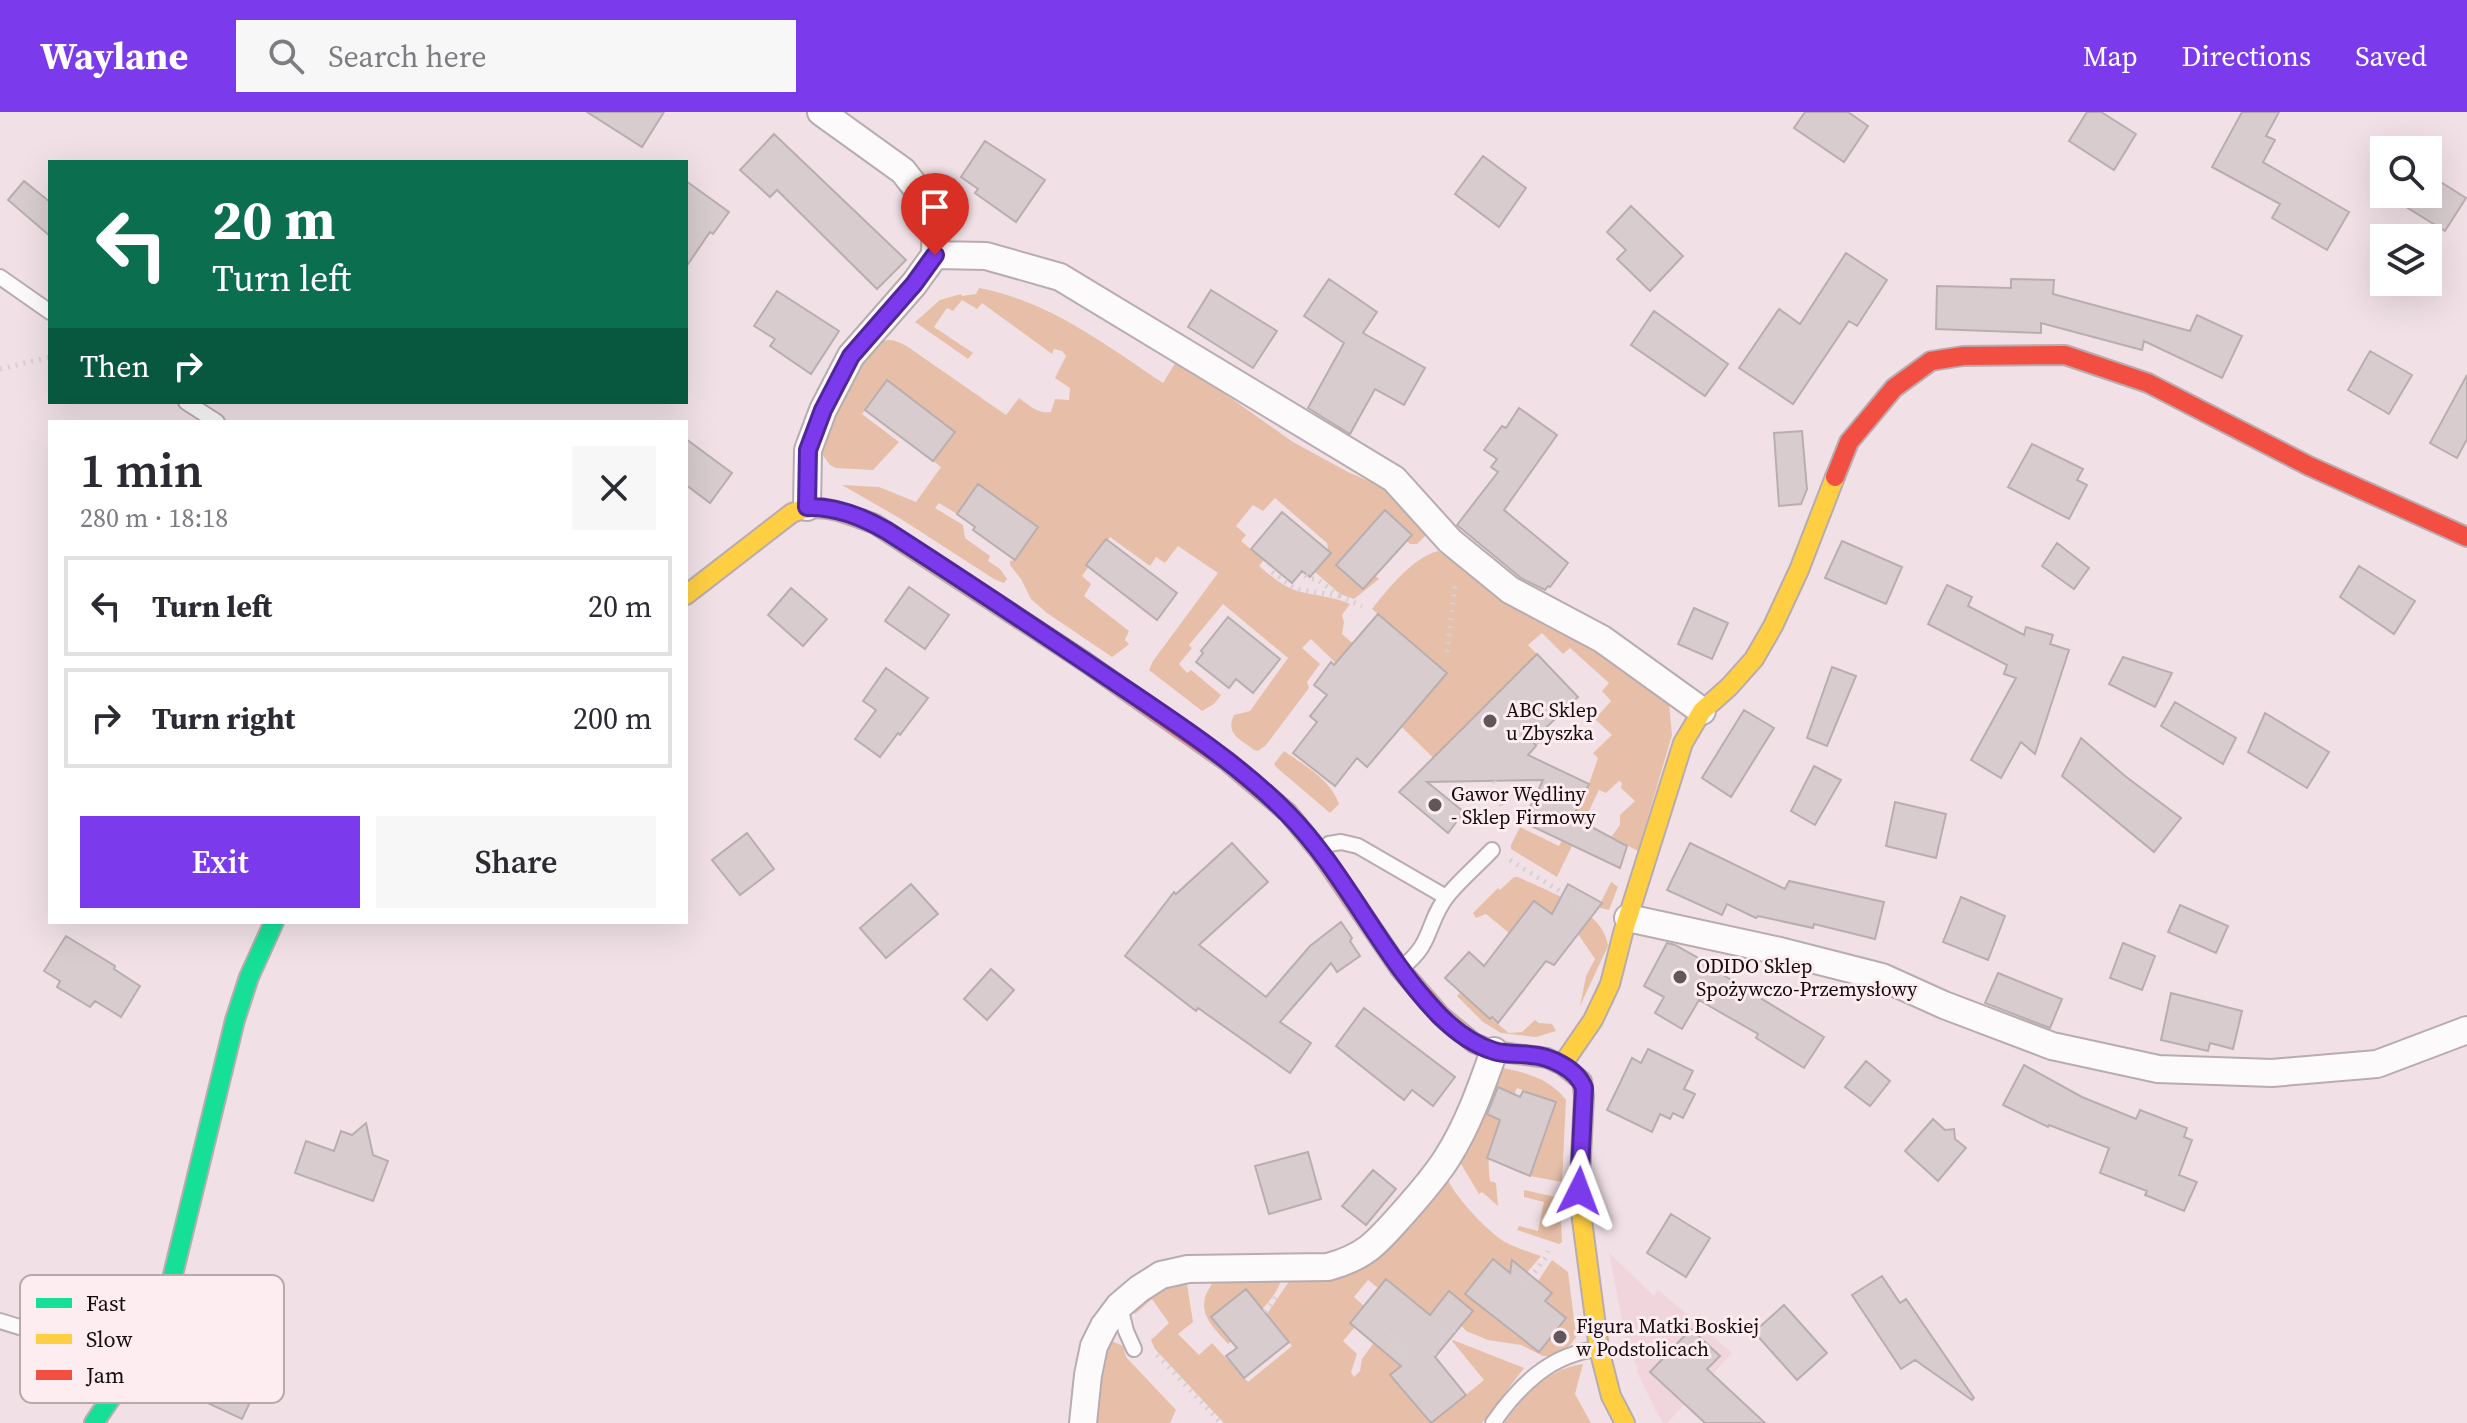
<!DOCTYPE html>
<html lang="en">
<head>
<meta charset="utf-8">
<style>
	body { margin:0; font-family:"Source Serif 4",serif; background:#f7f7f7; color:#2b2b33; height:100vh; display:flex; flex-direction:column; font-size:30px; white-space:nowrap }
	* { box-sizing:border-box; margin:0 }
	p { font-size:26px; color:#7c7c81 }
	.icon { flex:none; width:44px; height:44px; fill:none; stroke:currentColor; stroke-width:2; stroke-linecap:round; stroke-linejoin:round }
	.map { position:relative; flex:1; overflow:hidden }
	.side { position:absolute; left:48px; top:308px; width:640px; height:504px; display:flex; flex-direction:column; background:#fff; border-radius:0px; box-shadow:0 8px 32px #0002 }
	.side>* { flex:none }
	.hud { position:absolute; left:48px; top:48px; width:640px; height:244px; border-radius:0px; box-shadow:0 8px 32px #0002; background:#0b6e4f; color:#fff; overflow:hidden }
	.controls { position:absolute; left:2370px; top:24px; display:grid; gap:16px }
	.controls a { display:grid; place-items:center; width:72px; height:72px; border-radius:0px; background:#fff; box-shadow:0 8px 32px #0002; font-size:40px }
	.pin { position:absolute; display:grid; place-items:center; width:68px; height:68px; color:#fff; margin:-82px -34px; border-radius:50% 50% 50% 0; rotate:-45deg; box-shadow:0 0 8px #0007 }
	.pin .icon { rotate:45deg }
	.me { position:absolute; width:88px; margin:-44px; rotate:3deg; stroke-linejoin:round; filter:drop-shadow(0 0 6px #0008) }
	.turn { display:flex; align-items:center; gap:28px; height:168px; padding:0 32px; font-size:36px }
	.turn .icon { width:104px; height:104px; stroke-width:2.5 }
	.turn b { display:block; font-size:56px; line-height:68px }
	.then { display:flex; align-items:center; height:76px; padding:0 32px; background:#0003; gap:16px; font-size:30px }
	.round { display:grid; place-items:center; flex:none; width:84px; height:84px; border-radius:0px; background:#f7f7f7 }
	.overview { display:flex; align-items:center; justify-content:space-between; height:136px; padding:0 32px }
	h1 { font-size:48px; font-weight:600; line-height:60px }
	.cta { display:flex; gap:16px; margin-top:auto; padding:16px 32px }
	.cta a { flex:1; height:92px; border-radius:0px; background:#7c3aed; color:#fff; font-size:32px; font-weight:600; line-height:92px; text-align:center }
	.cta a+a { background:#f7f7f7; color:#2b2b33 }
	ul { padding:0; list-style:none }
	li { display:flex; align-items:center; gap:24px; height:100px; margin:0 16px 12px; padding:0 16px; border:4px solid #e1e1e2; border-radius:0px }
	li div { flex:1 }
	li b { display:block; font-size:30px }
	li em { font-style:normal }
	header { display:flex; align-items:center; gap:48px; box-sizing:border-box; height:112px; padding:0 40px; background:#7c3aed; color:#fff }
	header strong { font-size:38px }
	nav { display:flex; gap:44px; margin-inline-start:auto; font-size:28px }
	.search { width:560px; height:72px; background:#f7f7f7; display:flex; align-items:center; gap:20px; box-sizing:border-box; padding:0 28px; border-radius:0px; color:#7c7c81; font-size:30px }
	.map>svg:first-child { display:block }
	.built { fill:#f0d5dc }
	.green { fill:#e7bfa8 }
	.building { fill:#d8ccce; stroke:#b9aeaf; stroke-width:2 }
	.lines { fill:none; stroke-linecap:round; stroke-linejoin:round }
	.lane-casing { stroke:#b8acb0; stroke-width:18 }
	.street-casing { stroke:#b8acb0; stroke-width:30 }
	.fast-casing { stroke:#b8acb0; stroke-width:22 }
	.slow-casing { stroke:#b8acb0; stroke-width:22 }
	.jam-casing { stroke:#b8acb0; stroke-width:22 }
	.path { stroke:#d5d0d2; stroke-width:5; stroke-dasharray:2 6; stroke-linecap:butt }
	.lane { stroke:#fdfafb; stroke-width:14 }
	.street { stroke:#fdfafb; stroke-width:26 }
	.fast { stroke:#16e098; stroke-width:18 }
	.slow { stroke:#ffcf43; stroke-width:18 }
	.jam { stroke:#f24e42; stroke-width:18 }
	.route-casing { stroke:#51269a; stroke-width:20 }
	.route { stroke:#7c3aed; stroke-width:14 }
	.poi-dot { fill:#61565a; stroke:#fdecf0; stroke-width:3 }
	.labels { text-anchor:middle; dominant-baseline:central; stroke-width:6; stroke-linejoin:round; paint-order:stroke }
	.poi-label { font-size:20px; fill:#140b0e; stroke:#fdecf0; text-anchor:start }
	.key { fill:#fdecf0; stroke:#b7a8ac; stroke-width:2 }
	.key-label { font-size:22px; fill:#140b0e }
</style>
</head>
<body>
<header>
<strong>Waylane</strong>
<div class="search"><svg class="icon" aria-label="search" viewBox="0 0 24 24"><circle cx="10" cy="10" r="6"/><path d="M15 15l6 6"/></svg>Search here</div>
<nav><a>Map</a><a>Directions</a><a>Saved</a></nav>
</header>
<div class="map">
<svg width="2467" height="1311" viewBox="0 0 2467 1311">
	<rect width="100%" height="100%" fill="#f1e1e6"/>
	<!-- built -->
	<path class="built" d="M1609 1141 1654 1184 1658 1178 1732 1241 1667 1311H1663L1657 1301 1636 1258 1638 1257 1627 1233Z"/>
	<!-- green -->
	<path class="green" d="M979 176C1049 189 1106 233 1163 271L1177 248 1293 330 1348 360 1392 379 1427 422 1417 432H1410L1407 429 1412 423 1384 399 1337 453 1358 473 1371 460 1379 467 1354 487 1340 482 1315 460 1320 454 1316 451 1328 437 1327 431 1275 386 1263 399 1253 393 1236 414 1246 423 1241 429 1264 448 1259 454C1270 463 1284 476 1298 479 1316 484 1332 484 1350 492L1342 503 1344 510 1342 522 1421 591 1447 561 1372 497C1388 477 1412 446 1438 439L1488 472 1571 518 1669 591 1672 623 1638 739 1611 725 1620 713V703L1635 689 1621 676 1622 671 1619 669 1606 681 1599 678 1557 765 1511 737V733L1520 715 1559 734 1589 672 1598 646 1593 641 1612 623 1595 607 1611 589 1602 579 1609 571 1570 536 1563 542 1542 521 1528 533 1537 542 1501 577 1547 623 1549 629 1544 635 1540 631 1536 634 1490 588 1448 630 1450 662 1311 527 1302 536 1320 552 1307 570 1309 576 1266 633 1258 639 1254 638C1240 627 1225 622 1234 603L1250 599 1288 546 1223 492 1189 533 1192 536 1179 552 1187 561 1191 558 1221 583 1214 592 1202 599 1149 558 1153 549 1218 461 1178 434 1165 451 1156 445 1150 454 1110 425 1082 464 1091 472 1084 484 1129 519 1125 528 1129 532 1127 534 1112 545 1047 501 1031 487 1021 467 1010 453V449L1015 448 1038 414 978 373 957 402 939 391 935 396 963 413 965 426 990 444 988 449 1000 457 1007 467 1004 471 994 467 901 407 842 373 879 375 916 390 941 355 933 349 955 320 886 269 862 302 899 330 873 358 836 356 830 353 822 342 821 331 837 284 877 231C888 225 898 229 908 235L1006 303 1019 286C1029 293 1037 302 1051 300L1055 287 1069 288 1070 276 1055 266 1066 244 1062 239 1054 237 1052 242 982 191 977 197 962 188 953 199 947 196 934 215 973 241 968 247 915 210 940 188 961 182 962 184 976 182Z
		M1284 639C1304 653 1331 668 1339 692L1330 701 1276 655 1274 652Z
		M1514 765H1518C1547 779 1604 798 1608 834L1580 894 1586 864 1595 847 1578 822 1535 789 1509 821 1486 802 1476 806 1473 801 1498 776 1500 778Z
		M1611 770 1618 775 1609 798 1587 793 1565 776 1600 792Z
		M1460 881 1509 921 1522 920 1535 908 1539 911 1552 912 1556 919 1536 925 1501 921 1483 910 1457 884Z
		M1503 956C1528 961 1550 967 1566 988L1562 1070 1530 1064 1555 990 1517 976 1514 983 1497 976 1486 1001 1503 1009C1488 1029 1487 1046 1490 1069L1496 1071 1498 1094 1482 1080 1479 1082 1461 1052V1038Z
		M1446 1063C1451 1081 1488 1120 1505 1130 1516 1136 1529 1140 1541 1144L1520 1169 1493 1148 1466 1182 1539 1240 1566 1206 1545 1189 1552 1180 1538 1169 1552 1148 1568 1160 1575 1215 1579 1221 1570 1233 1561 1239 1551 1244H1543L1521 1233 1488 1228 1466 1219 1461 1213 1444 1210 1422 1200 1421 1195 1386 1167 1378 1176 1368 1168 1354 1185 1364 1194 1350 1211 1355 1215 1343 1229 1357 1242 1351 1260 1354 1265 1360 1259 1362 1247 1383 1218 1406 1250 1390 1263 1430 1311H1224L1155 1237 1151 1228 1169 1211 1152 1187 1135 1202 1133 1194 1148 1182 1186 1166 1193 1210 1178 1222 1199 1243 1212 1231 1248 1270 1292 1234 1267 1202 1288 1171V1163L1322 1164Z
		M1524 1078 1560 1086 1562 1130 1559 1132 1517 1118 1519 1114 1538 1119 1544 1090 1524 1085Z
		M1217 1162 1282 1164C1280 1176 1271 1188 1262 1197L1246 1177 1212 1205 1232 1229 1228 1232C1217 1219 1200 1206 1205 1186 1207 1178 1214 1170 1217 1162Z
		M1453 1228 1524 1256 1482 1311H1431L1484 1268 1452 1229Z
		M1112 1229 1123 1234 1126 1245 1176 1298 1170 1311H1093L1094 1285 1107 1234Z
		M1583 1252 1575 1282 1591 1311H1504C1525 1284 1546 1257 1583 1252Z"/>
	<!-- building -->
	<path class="building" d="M587 0H664L642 35Z
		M1805 0H1848L1868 14 1844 50 1794 16Z
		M2087 0H2101L2136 22 2114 58 2069 29Z
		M2242 0H2279L2266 24 2275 28 2263 50 2349 100 2327 138 2272 106 2280 92 2212 55Z
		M774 22 906 148 877 177 777 78 770 85 740 58Z
		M985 29 1045 68 1016 110 975 81 978 77 961 65Z
		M1483 44 1526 76 1499 115 1455 82Z
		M2428 62 2466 86 2445 119 2385 82H2428Z
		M24 69 50 90V124L8 88Z
		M686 69 729 100 713 122 710 120 686 155Z
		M1631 94 1683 144 1650 179 1617 147 1626 138 1607 120Z
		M1846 141 1887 168 1857 214 1849 209 1793 292 1739 256 1779 197 1800 212Z
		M1329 167 1377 200 1363 221 1425 256 1404 293 1375 277 1350 322 1308 296 1344 231 1304 204Z
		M2011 167 2054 168 2053 182 2190 219 2197 203 2242 224 2222 266 2144 229 2142 238 2041 211V221L1936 217 1937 174 2011 176Z
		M1211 178 1277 219 1253 256 1188 215Z
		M777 179 839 219 811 262 770 234 775 227 754 214Z
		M1654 199 1728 252 1705 284 1631 233Z
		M2370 239 2412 263 2389 302 2348 278Z
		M2467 263V327L2457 346 2430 331Z
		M887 268 955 320 933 349 865 298Z
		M1519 296 1557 323 1504 398 1568 451 1550 475 1548 474 1545 478 1521 466 1457 413 1498 360 1491 355 1497 347 1484 338 1502 314 1506 316Z
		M1802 319 1807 377 1801 392 1779 394 1774 321Z
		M686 327 732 361 710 391 686 373Z
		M2032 332 2083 357 2077 368 2087 373 2069 407 2008 375Z
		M978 372 1038 415 1015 448 973 418 975 415 957 402Z
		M1385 398 1412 423 1363 477 1336 453Z
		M1282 400 1331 441 1310 465 1302 459 1292 471 1251 437Z
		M1106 427 1177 481 1157 508 1086 453Z
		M1842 429 1902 455 1886 492 1825 466Z
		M2057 431 2089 456 2074 477 2042 454Z
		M2359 454 2415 489 2394 522 2340 485Z
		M1947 473 1972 485 1968 494 2024 523 2026 515 2053 523 2050 532 2069 538 2035 642 2021 630 2001 666 1971 648 2016 566 2004 562 2007 553 1928 512Z
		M909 475 949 503 925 537 885 509Z
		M791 476 827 507 803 534 768 503Z
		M1694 496 1728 511 1712 547 1678 532Z
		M1378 502 1447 561 1367 655 1357 646 1335 674 1293 641 1317 610 1310 604 1327 583 1314 573 1331 550 1334 553Z
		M1228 505 1280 547 1253 581 1236 567 1229 576 1196 550 1203 541 1201 539Z
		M1537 542 1578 585 1532 629 1536 634 1528 643 1589 672 1573 705 1627 734 1620 756 1523 710 1543 668 1427 670 1464 700 1448 721 1399 680Z
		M2123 545 2172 561 2155 595 2109 572Z
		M1832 555 1856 564 1827 634 1807 626Z
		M886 556 928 586 900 623 898 621 880 645 855 627 876 598 863 589Z
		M2175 590 2236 626 2223 652 2161 614Z
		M1744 598 1774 616 1731 685 1702 666Z
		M2265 601 2329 640 2307 676 2248 640Z
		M2081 626 2125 664 2181 706 2154 740 2062 664Z
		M1814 654 1841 668 1815 713 1791 699Z
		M1895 690 1946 702 1936 746 1886 734Z
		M747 721 774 757 740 783 712 748Z
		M1232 731 1268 770 1199 833 1266 885 1310 834 1341 810 1352 826 1350 829 1360 844 1337 860 1331 851 1280 910 1311 931 1290 961 1198 896 1196 899 1125 844 1174 780 1176 782Z
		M1690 731 1785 777 1789 769 1884 790 1875 827 1814 812 1813 816 1758 804 1756 806 1727 792 1722 803 1667 778Z
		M911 772 938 802 886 846 860 816Z
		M1568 772 1602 791 1554 853 1546 849 1498 911 1492 905 1490 907 1445 866 1469 840 1484 854 1534 789 1552 802Z
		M1961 785 2005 804 1988 848 1943 830Z
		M2180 793 2228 814 2216 841 2168 820Z
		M66 824 115 854 114 857 140 874 121 905 95 889 90 895 57 875 60 869 44 859Z
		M1667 831 1675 833 1716 856 1715 858 1824 925 1804 956 1756 926 1758 922 1699 888 1682 917 1655 901 1664 885 1644 874Z
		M2123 831 2155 844 2142 878 2110 866Z
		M991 857 1014 878 987 908 964 887Z
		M1998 861 2062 887 2050 916 1985 891Z
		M2171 881 2242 899 2233 937 2210 931 2208 939 2161 928Z
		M1364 896 1455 965 1433 994 1412 978 1404 988 1336 934Z
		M1648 937 1693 959 1684 977 1695 982 1683 1006 1673 1001 1670 1007 1660 1002 1652 1020 1607 998 1632 946 1641 951Z
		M1866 949 1890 969 1870 994 1845 975Z
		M2024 953 2082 985 2136 1007 2140 998 2187 1016 2184 1025 2192 1028 2179 1063 2197 1070 2184 1099 2145 1083 2147 1079 2100 1061 2109 1036 2049 1013 2048 1015 2003 993Z
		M1498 975 1520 985 1523 979 1556 990 1530 1064 1487 1046 1500 1008 1487 1002Z
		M1933 1007 1945 1018 1954 1017 1955 1027 1966 1036 1938 1069 1905 1039Z
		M366 1011 373 1043 388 1049 373 1089 295 1061 306 1029 334 1039 341 1019 352 1023Z
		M1308 1040 1321 1087 1269 1102 1255 1054Z
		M1373 1058 1396 1077 1366 1113 1342 1094Z
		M1671 1102 1710 1126 1686 1165 1647 1141Z
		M1493 1147 1510 1161 1512 1148 1552 1181 1545 1189 1566 1206 1539 1240 1465 1182Z
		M1882 1164 1900 1191 1906 1187 1974 1286 1972 1288 1915 1248 1901 1257 1852 1183Z
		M1386 1167 1430 1203 1449 1179 1473 1199 1435 1245 1466 1283 1431 1311 1390 1263 1401 1254 1350 1211Z
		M1246 1177 1289 1230 1244 1266 1226 1244 1237 1236 1211 1205Z
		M1784 1193 1827 1241 1797 1268 1754 1220Z
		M232 1217 275 1238 242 1307 199 1287Z
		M1691 1217 1720 1244 1707 1257 1765 1311H1705L1650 1260Z"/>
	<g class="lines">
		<defs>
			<path id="lane" d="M0 165 50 200
				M186 290 217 310
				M1323 738 1329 732 1341 730 1358 734 1446 785
				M1401 856C1434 832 1426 810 1448 783 1461 767 1478 753 1492 738
				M1120 1195 1126 1219 1134 1237
				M0 1209 133 1250
				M1493 1311C1519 1274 1551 1241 1599 1237"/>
			<path id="street" d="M935 143 986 144 1060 165 1394 367 1450 429 1510 478 1602 527 1702 599
				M807 395 808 338 823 298 851 244 914 172 935 143 936 101 903 59 821 0
				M1628 806 1780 839 1882 865 1944 893 2052 934 2158 957 2272 961 2377 952 2467 918
				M1083 1311 1088 1263 1094 1234 1104 1214 1119 1194 1139 1177 1161 1163 1188 1157 1328 1155C1368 1144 1378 1129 1405 1099 1420 1082 1435 1065 1447 1046 1468 1013 1481 976 1494 939"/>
			<path id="fast" d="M94 1311 138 1246 170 1175 235 908 249 865 274 810"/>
			<path id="slow" d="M686 483 792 401C821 389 847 402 875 412L1084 549
				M1441 904 1474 931 1494 939 1547 946 1562 953 1582 969 1584 984 1579 1085 1599 1237 1611 1284 1625 1311
				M1562 953 1593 908 1610 872 1623 821 1683 631 1702 599 1729 575 1754 547 1773 514 1799 458 1835 365"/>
			<path id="jam" d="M1835 365 1849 330 1894 276 1931 249 1963 244 2065 243 2148 271 2309 354 2467 425
				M1084 549 1228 650 1288 701 1320 740 1400 857 1441 904"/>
		</defs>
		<!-- lane casing -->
		<use href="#lane" class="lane-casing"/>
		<!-- street casing -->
		<use href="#street" class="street-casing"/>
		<!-- fast casing -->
		<use href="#fast" class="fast-casing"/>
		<!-- slow casing -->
		<use href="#slow" class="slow-casing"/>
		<!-- jam casing -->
		<use href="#jam" class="jam-casing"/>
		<!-- path -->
		<path class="path" d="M0 257 50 245
			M1272 460 1295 477 1339 484 1317 467H1310L1301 460
			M1339 484 1362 494
			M1447 540 1455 473
			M1494 669 1502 696 1504 716
			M1510 748 1593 800
			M1525 1173 1546 1145 1548 1139
			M1265 1200 1276 1185
			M1385 1216 1408 1248
			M1157 1243 1221 1311
			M1434 1243 1435 1236 1454 1218"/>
		<!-- lane -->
		<use href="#lane" class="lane"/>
		<!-- street -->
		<use href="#street" class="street"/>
		<!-- fast -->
		<use href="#fast" class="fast"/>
		<!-- slow -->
		<use href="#slow" class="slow"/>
		<!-- jam -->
		<use href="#jam" class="jam"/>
	</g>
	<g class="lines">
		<defs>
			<path id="route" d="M935 143 914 172 851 244 823 298 808 338 807 395C835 394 863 405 887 419 962 467 1035 516 1109 566 1167 605 1237 650 1287 701 1346 761 1380 842 1439 903 1454 918 1474 933 1494 939 1506 943 1518 941 1530 943 1550 944 1577 957 1584 976L1579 1079"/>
		</defs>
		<!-- route casing -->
		<use href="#route" class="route-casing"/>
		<!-- route -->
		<use href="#route" class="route"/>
	</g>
	<!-- markers -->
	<g class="poi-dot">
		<circle cx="1490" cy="609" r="8"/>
		<circle cx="1435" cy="693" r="8"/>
		<circle cx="1680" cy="865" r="8"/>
		<circle cx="1560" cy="1225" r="8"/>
	</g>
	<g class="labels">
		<!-- poi labels -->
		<g class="poi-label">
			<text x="1506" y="598">ABC Sklep<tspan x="1506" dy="23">u Zbyszka</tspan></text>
			<text x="1451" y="682">Gawor Wędliny<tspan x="1451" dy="23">- Sklep Firmowy</tspan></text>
			<text x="1696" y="854">ODIDO Sklep<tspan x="1696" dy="23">Spożywczo-Przemysłowy</tspan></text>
			<text x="1576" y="1214">Figura Matki Boskiej<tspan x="1576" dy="23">w Podstolicach</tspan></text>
		</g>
	</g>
	<!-- legend -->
	<rect x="20" y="1163" width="264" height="128" rx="12" class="key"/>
	<rect x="36" y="1186" width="36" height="10" fill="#16e098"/>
	<rect x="36" y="1222" width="36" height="10" fill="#ffcf43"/>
	<rect x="36" y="1258" width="36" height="10" fill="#f24e42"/>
	<g class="key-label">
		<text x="86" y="1199">Fast</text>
		<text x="86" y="1235">Slow</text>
		<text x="86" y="1271">Jam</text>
	</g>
</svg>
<div class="controls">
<a><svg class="icon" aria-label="search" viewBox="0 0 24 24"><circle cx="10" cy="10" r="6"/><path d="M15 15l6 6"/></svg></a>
<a><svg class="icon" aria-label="layers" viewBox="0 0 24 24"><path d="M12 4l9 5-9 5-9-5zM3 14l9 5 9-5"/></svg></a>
</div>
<div class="pin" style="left:935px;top:143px;background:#d93025"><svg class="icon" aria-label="arrive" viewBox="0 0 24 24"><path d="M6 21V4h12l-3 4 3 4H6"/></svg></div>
<svg class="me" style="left:1579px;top:1079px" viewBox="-20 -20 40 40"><path d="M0-17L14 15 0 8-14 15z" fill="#7c3aed" stroke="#fff" stroke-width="4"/></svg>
<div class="hud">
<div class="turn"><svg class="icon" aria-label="left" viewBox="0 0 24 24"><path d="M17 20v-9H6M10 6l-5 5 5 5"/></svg><div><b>20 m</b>Turn left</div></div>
<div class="then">Then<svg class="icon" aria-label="right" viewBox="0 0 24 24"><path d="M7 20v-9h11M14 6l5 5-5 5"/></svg></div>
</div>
<section class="side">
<div class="overview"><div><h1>1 min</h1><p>280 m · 18:18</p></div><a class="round"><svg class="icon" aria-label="close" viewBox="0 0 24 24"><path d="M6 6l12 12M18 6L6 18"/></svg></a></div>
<ul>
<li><svg class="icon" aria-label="left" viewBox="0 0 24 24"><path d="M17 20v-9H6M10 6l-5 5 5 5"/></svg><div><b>Turn left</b></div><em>20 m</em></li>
<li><svg class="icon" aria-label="right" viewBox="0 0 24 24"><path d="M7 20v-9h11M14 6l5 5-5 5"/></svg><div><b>Turn right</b></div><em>200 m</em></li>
</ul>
<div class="cta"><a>Exit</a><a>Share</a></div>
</section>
</div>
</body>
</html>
